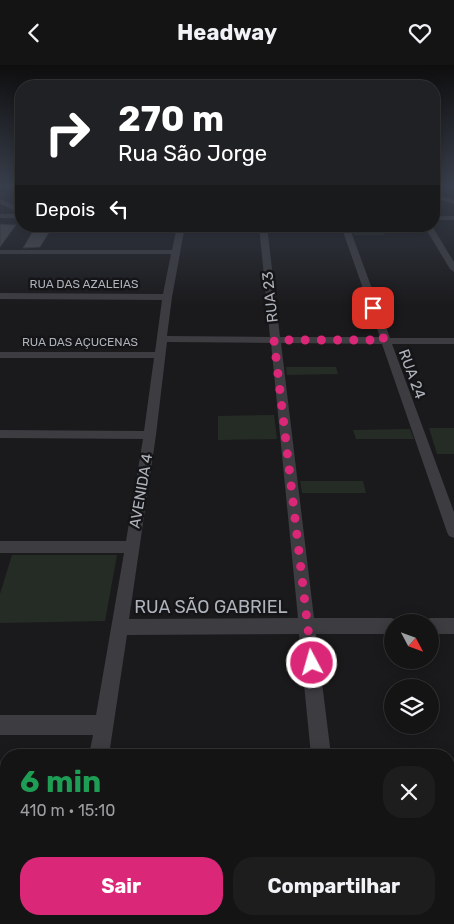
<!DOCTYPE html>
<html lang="pt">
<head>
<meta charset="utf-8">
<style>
	body { margin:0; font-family:Rubik,sans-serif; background:#1d1d1e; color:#f1f3f6; height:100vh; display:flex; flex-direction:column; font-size:19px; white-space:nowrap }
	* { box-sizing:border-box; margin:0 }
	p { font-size:16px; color:#9d9ea0 }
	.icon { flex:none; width:28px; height:28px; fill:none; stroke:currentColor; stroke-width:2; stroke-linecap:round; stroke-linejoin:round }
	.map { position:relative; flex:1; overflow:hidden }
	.details { position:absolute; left:0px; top:684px; width:455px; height:176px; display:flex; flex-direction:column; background:#141415; border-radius:20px 20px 0 0; box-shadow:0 2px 12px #0003,0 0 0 1px #333334 }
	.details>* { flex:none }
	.banner { position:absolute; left:15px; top:15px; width:425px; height:152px; border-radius:20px; box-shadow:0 2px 12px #0003,0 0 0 1px #333334; background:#202124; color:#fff; overflow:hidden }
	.needle { width:32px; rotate:131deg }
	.fabs { position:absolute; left:384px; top:549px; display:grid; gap:10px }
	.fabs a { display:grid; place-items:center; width:55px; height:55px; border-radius:50%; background:#141415; box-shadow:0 2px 12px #0003,0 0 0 1px #333334; font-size:25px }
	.pin { position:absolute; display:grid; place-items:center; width:42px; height:42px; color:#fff; margin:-21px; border-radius:10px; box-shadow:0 2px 8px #0006 }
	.me { position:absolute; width:55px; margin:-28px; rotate:354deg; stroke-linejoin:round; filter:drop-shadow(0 0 4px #0008) }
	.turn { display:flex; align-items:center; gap:18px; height:105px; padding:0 20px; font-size:22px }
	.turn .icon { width:65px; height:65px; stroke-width:2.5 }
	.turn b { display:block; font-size:35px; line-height:42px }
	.then { display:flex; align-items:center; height:48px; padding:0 20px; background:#0003; gap:10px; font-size:19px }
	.round { display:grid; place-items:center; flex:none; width:52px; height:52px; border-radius:20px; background:#1d1d1e }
	.overview { display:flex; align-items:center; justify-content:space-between; height:85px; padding:0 20px }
	h1 { font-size:30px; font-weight:700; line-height:38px; color:#1e9e55 }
	.action { display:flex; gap:10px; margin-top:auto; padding:10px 20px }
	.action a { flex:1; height:58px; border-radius:20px; background:#db2777; color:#fff; font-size:20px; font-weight:700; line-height:58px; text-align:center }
	.action a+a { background:#1d1d1e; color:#f1f3f6 }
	header { display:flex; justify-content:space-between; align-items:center; height:65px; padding:0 20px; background:#141415; font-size:22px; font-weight:700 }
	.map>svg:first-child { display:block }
	.green { fill:#252c25 }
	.building { fill:#47484c; stroke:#343438 }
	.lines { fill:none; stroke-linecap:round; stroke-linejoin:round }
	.minor { fill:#3c3c41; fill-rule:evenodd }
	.route { stroke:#db2777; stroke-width:9; stroke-dasharray:0 16.2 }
	.labels { text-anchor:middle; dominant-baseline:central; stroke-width:5; stroke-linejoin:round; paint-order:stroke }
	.far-street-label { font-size:12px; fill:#aeb2ba; stroke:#151517 }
	.street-label { font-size:15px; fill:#aeb2ba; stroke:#151517 }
	.near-street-label { font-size:18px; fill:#aeb2ba; stroke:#151517 }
</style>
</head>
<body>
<header><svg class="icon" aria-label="back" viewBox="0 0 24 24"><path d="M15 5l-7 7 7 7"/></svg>Headway<svg class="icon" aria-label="heart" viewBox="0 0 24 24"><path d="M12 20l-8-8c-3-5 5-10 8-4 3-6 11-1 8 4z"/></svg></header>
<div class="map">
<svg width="454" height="859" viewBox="0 0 454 859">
	<rect width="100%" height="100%" fill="#1a1a1c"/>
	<!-- green -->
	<path class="green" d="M351 161H381L385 170H354Z
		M286 302H336L338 309 287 310Z
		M274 350 277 374 218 375V351Z
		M429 363H454V389H437Z
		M410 364 414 374H356L353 365Z
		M300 416H363L366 428H302Z
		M12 490H117L105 556 0 558V529Z"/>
	<!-- building -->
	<path class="building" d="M0 159 16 160 0 182Z
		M36 161H53L40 182 23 183Z"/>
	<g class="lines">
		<!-- minor -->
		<path class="minor" d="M434 129 454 135V139L434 133Z
			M0 134 21 143V148L0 139Z
			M0 149H21V153H0Z
			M434 151H454V155H434Z
			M177 161H185L172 232 167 271 270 272 259 161H267L280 272H380L341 161H349L390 273H454V279H392L454 447V473L449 471 447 467 382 279 281 278 314 553H392L399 558H392V569H316L331 690H311L299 569 127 570 109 690H89L93 670H0V650H96L124 488H0V476H126L143 374 0 373V365L144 366 154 293H0V287H155L162 235 0 234V228L163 229 171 189H0V185H172ZM167 277 271 278 298 553 129 554 156 370Z
			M424 161H432L454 197V207L450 204Z
			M430 553H454V569H430V558H423Z
			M60 854H84L83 859H59Z
			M325 854H349V859H325Z"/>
	</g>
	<!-- sky -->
	<linearGradient id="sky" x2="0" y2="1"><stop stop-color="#0e0e0f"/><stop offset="0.5" stop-color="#383e4b"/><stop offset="1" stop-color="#383e4b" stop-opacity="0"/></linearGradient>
	<rect width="454" height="241" fill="url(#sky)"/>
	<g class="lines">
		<!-- route -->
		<path class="route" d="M312 598 274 275H384L373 243"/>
	</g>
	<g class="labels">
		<!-- far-street labels -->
		<g class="far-street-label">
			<text x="84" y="219">RUA DAS AZALEIAS</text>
			<text x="80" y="277">RUA DAS AÇUCENAS</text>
		</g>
		<!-- street labels -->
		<g class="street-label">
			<text transform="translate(270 232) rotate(-96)">RUA 23</text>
			<text transform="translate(412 309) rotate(70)">RUA 24</text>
			<text transform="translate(141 426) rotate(-80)">AVENIDA 4</text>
		</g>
		<!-- near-street labels -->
		<g class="near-street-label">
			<text x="211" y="542">RUA SÃO GABRIEL</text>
		</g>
	</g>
</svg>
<div class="fabs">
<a><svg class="needle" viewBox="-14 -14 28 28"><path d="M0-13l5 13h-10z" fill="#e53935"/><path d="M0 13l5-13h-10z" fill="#9d9ea0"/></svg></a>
<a><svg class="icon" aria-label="layers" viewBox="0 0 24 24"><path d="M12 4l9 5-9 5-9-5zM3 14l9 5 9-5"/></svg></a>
</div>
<div class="pin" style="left:373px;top:243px;background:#d93025"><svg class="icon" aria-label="arrive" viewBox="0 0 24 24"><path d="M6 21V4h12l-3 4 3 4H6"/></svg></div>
<svg class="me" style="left:312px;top:598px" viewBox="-20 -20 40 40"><circle r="17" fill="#db2777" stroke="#fff" stroke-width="3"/><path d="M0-11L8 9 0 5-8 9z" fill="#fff"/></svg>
<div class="banner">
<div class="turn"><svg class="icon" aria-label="right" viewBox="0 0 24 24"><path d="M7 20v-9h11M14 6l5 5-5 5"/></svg><div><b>270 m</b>Rua São Jorge</div></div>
<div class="then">Depois<svg class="icon" aria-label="left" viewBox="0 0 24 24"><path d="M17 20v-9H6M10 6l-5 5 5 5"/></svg></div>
</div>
<section class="details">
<div class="overview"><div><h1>6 min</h1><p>410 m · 15:10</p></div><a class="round"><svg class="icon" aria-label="close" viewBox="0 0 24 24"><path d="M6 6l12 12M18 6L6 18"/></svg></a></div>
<div class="action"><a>Sair</a><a>Compartilhar</a></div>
</section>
</div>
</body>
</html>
